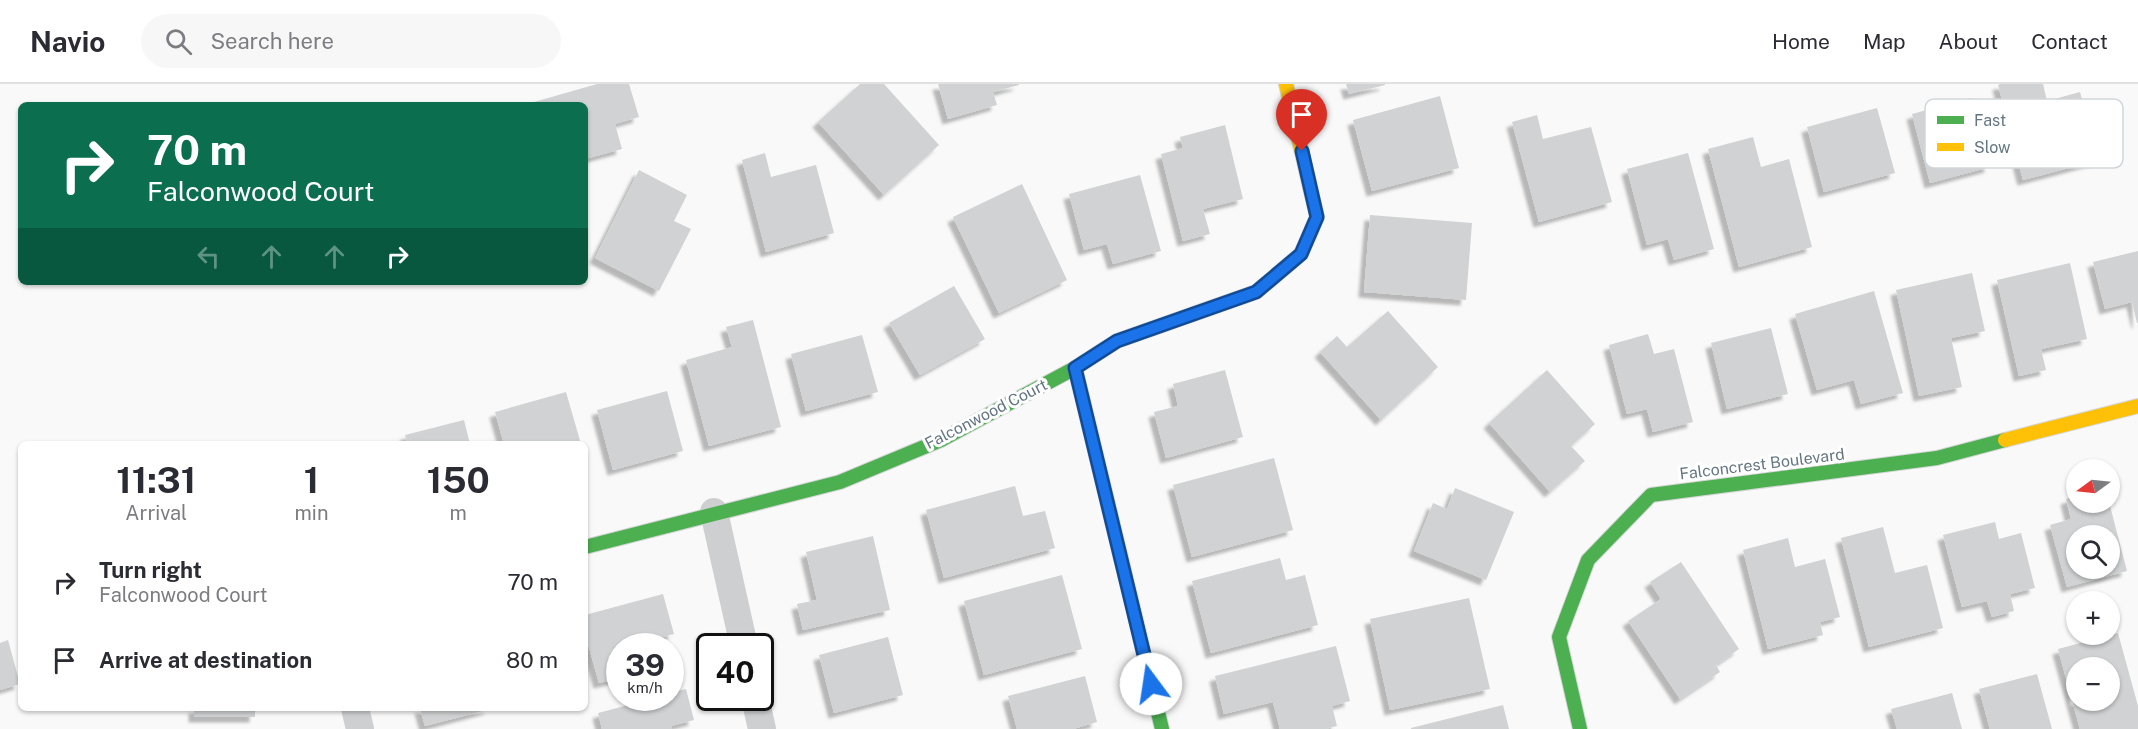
<!DOCTYPE html>
<html lang="en">
<head>
<meta charset="utf-8">
<style>
	body { margin:0; font-family:"Public Sans",sans-serif; background:#f7f7f7; color:#2b2b33; height:100vh; display:flex; flex-direction:column; font-size:22px; white-space:nowrap }
	* { box-sizing:border-box; margin:0 }
	p { font-size:20px; color:#7c7c81 }
	.icon { flex:none; width:33px; height:33px; fill:none; stroke:currentColor; stroke-width:2; stroke-linecap:round; stroke-linejoin:round }
	.map { position:relative; flex:1; overflow:hidden }
	.details { position:absolute; left:18px; top:357px; width:570px; height:270px; display:flex; flex-direction:column; background:#fff; border-radius:9px; box-shadow:0 2px 4px #0004 }
	.details>* { flex:none }
	.guide { position:absolute; left:18px; top:18px; width:570px; height:183px; border-radius:9px; box-shadow:0 2px 4px #0004; background:#0b6e4f; color:#fff; overflow:hidden }
	.needle { width:39px; rotate:255deg }
	.fabs { position:absolute; left:2066px; top:375px; display:grid; gap:12px }
	.fabs a { display:grid; place-items:center; width:54px; height:54px; border-radius:50%; background:#fff; box-shadow:0 2px 4px #0004; font-size:30px }
	.speed { position:absolute; left:606px; top:549px; display:flex; gap:12px; font-size:30px; font-weight:700; text-align:center }
	.speed>* { display:grid; place-content:center; width:78px; height:78px; border-radius:50%; background:#fff; box-shadow:0 2px 4px #0004; line-height:1 }
	.speed small { font-size:15px; font-weight:400 }
	.speed .limit { border:3px solid #111; border-radius:9px; background:#fff; color:#111 }
	.pin { position:absolute; display:grid; place-items:center; width:51px; height:51px; color:#fff; margin:-62px -26px; border-radius:50% 50% 50% 0; rotate:-45deg; box-shadow:0 0 6px #0007 }
	.pin .icon { rotate:45deg }
	.me { position:absolute; width:66px; margin:-33px; rotate:346deg; stroke-linejoin:round; filter:drop-shadow(0 0 4px #0008) }
	.turn { display:flex; align-items:center; gap:21px; height:126px; padding:0 30px; font-size:27px }
	.turn .icon { width:78px; height:78px; stroke-width:2.5 }
	.turn b { display:block; font-size:42px; line-height:51px }
	.lanes { display:flex; align-items:center; height:57px; padding:0 30px; background:#0003; justify-content:center; gap:30px; direction:ltr }
	.lanes .off { opacity:.35 }
	.eta { display:flex; justify-content:space-evenly; align-items:center; height:102px; text-align:center }
	.eta b { font-size:36px; font-weight:700; line-height:42px }
	ul { padding:0; list-style:none }
	li { display:flex; align-items:center; gap:18px; height:78px; padding:0 30px }
	li div { flex:1 }
	li b { display:block; font-size:22px }
	li em { font-style:normal }
	header { display:flex; align-items:center; gap:36px; box-sizing:border-box; height:84px; padding:0 30px; background:#fff; border-bottom:2px solid #e1e1e2 }
	header strong { font-size:28px }
	nav { display:flex; gap:33px; margin-inline-start:auto; font-size:21px }
	.search { width:420px; height:54px; background:#f7f7f7; display:flex; align-items:center; gap:15px; box-sizing:border-box; padding:0 21px; border-radius:33px; color:#7c7c81; font-size:22px }
	.map>svg:first-child { display:block }
	.building { fill:#d0d2d3; fill-rule:evenodd; filter:url(#shadow) }
	.lines { fill:none; stroke-linecap:round; stroke-linejoin:round }
	.fast-casing { stroke:#d5d6d7; stroke-width:16 }
	.slow-casing { stroke:#d5d6d7; stroke-width:16 }
	.street { stroke:#cecfd0; stroke-width:28 }
	.fast { stroke:#4caf50; stroke-width:14 }
	.slow { stroke:#ffc107; stroke-width:14 }
	.route-casing { stroke:#114b97; stroke-width:15 }
	.route { stroke:#1a73e8; stroke-width:10 }
	.labels { text-anchor:middle; dominant-baseline:central; stroke-width:6; stroke-linejoin:round; paint-order:stroke }
	.street-label { font-size:16px; fill:#657683; stroke:#fff }
	.key { fill:#fff; stroke:#d1d6da; stroke-width:1.5 }
	.key-label { font-size:16px; fill:#657683 }
</style>
</head>
<body>
<header>
<strong>Navio</strong>
<div class="search"><svg class="icon" aria-label="search" viewBox="0 0 24 24"><circle cx="10" cy="10" r="6"/><path d="M15 15l6 6"/></svg>Search here</div>
<nav><a>Home</a><a>Map</a><a>About</a><a>Contact</a></nav>
</header>
<div class="map">
<svg width="2138" height="645" viewBox="0 0 2138 645">
	<defs>
		<filter id="shadow"><feDropShadow dx="-5.5" dy="5.5" stdDeviation="1.5" flood-color="#0004"/></filter>
	</defs>
	<rect width="100%" height="100%" fill="#f9f9f9"/>
	<!-- building -->
	<path class="building" d="M597 0H629L639 33 615 40 622 65 585 75V21L527 20Z
		M860 0H884L939 61 884 111 818 38Z
		M938 0H1019V1L993 8 997 21 948 35Z
		M1346 0H1385V1L1349 10Z
		M2000 0H2043L2047 17 2080 8 2099 76 2023 96 1998 1Z
		M1440 12 1459 84 1372 107 1353 36Z
		M1971 14 1990 83 1930 99 1912 30Z
		M1877 24 1895 89 1824 108 1807 43Z
		M1537 31 1543 55 1591 43 1612 118 1539 138 1512 38Z
		M1225 41 1243 115 1203 125 1210 150 1183 157 1161 70 1183 64 1180 53Z
		M1753 53 1761 83 1789 75 1812 163 1739 183 1708 65Z
		M765 69 771 93 816 81 834 149 766 168 742 76Z
		M1688 69 1714 165 1674 176 1668 155 1647 161 1627 85Z
		M639 86 687 111 674 137 691 145 659 207 595 174Z
		M1140 91 1161 167 1113 180 1107 160 1084 166 1069 110Z
		M1022 100 1067 196 999 229 953 133Z
		M1370 131 1472 139 1466 216 1364 208Z
		M2138 167V239H2137L2132 218 2105 225 2093 178Z
		M2070 179 2087 255 2041 265 2046 286 2019 292 1997 196Z
		M1972 189 1985 247 1951 254 1962 303 1919 312 1896 206Z
		M954 202 985 255 920 291 889 239Z
		M1874 207 1903 309 1861 320 1854 296 1817 306 1795 230Z
		M1388 227 1438 283 1381 336 1320 268 1337 252 1347 263Z
		M753 236 781 343 709 362 686 276 732 263 726 243Z
		M1771 244 1788 310 1727 325 1711 259Z
		M1648 250 1654 270 1674 265 1693 338 1653 348 1647 325 1627 330 1609 261Z
		M862 251 878 308 806 327 791 270Z
		M1225 286 1243 353 1166 374 1154 328 1178 322 1173 300Z
		M1547 286 1595 340 1571 362 1585 377 1550 408 1489 339Z
		M667 307 683 367 613 386 597 326Z
		M566 308 581 360H504L495 328Z
		M464 336 470 360H408L405 351Z
		M1274 374 1293 446 1192 473 1173 401Z
		M1015 402 1023 432 1045 427 1055 464 944 494 926 426Z
		M1455 404 1514 428 1486 496 1414 467 1433 419 1447 425Z
		M2076 412V418H2109L2127 487 2067 503 2050 441 2071 435 2066 415ZM2076 452H2109V484H2076Z
		M1995 438 1999 455 2021 449 2035 504 2010 510 2014 527 1992 533 1987 517 1962 523 1943 451Z
		M1883 443 1895 489 1927 481 1943 544 1869 563 1841 454Z
		M873 452 890 526 803 546 797 520 817 516 806 468Z
		M1788 454 1795 483 1825 475 1840 533 1820 538 1823 551 1768 565 1743 466Z
		M1280 474 1286 496 1305 491 1318 541 1211 569 1192 497Z
		M1681 478 1739 565 1716 581 1720 588 1680 615 1628 537 1661 515 1650 498Z
		M1062 491 1082 565 984 591 964 517Z
		M663 510 674 550 651 556 653 562H620V594L599 599 585 549V531Z
		M1469 514 1490 605 1390 626 1370 535Z
		M2118 549 2138 622V645H2080L2058 565ZM2076 584H2109V616H2076Z
		M888 553 903 611 834 629 819 571Z
		M8 556 20 600 0 606V559Z
		M1336 562 1350 617 1332 622 1337 642 1325 645H1280L1273 618 1224 630 1215 592Z
		M2037 590 2052 645H1990L1979 605Z
		M1085 592 1097 638 1073 645H1017L1008 612Z
		M686 605 694 636 671 642 672 645H602L598 629 655 614H670V609Z
		M1952 609 1962 645H1897L1891 625Z
		M1503 621 1509 645H1411V644Z
		M194 624H255V633H194Z
		M420 624H490V625L425 642Z"/>
	<g class="lines">
		<defs>
			<path id="fast" d="M585 463 840 398 941 356 1075 284 1117 257 1196 229
				M1125 491 1162 645
				M1580 645 1559 553 1588 476 1651 411 1937 374 2005 356"/>
			<path id="slow" d="M1196 229 1256 208 1301 170 1317 133 1286 0
				M1075 284 1125 491
				M2005 356 2138 322"/>
		</defs>
		<!-- fast casing -->
		<use href="#fast" class="fast-casing"/>
		<!-- slow casing -->
		<use href="#slow" class="slow-casing"/>
		<!-- street -->
		<path class="street" d="M714 428 744 562
			M755 614 762 645
			M355 624 360 645"/>
		<!-- fast -->
		<use href="#fast" class="fast"/>
		<!-- slow -->
		<use href="#slow" class="slow"/>
	</g>
	<g class="lines">
		<defs>
			<path id="route" d="M1151 600 1075 284 1117 257 1256 208 1301 170 1317 133 1302 67"/>
		</defs>
		<!-- route casing -->
		<use href="#route" class="route-casing"/>
		<!-- route -->
		<use href="#route" class="route"/>
	</g>
	<g class="labels">
		<!-- street labels -->
		<g class="street-label">
			<text transform="translate(986 330) rotate(-27)">Falconwood Court</text>
			<text transform="translate(1762 380) rotate(-7)">Falconcrest Boulevard</text>
		</g>
	</g>
	<!-- legend -->
	<rect x="1925" y="15" width="198" height="69" rx="9" class="key"/>
	<rect x="1937" y="32" width="27" height="8" fill="#4caf50"/>
	<rect x="1937" y="59" width="27" height="8" fill="#ffc107"/>
	<g class="key-label">
		<text x="1974" y="42">Fast</text>
		<text x="1974" y="69">Slow</text>
	</g>
</svg>
<div class="fabs">
<a><svg class="needle" viewBox="-14 -14 28 28"><path d="M0-13l5 13h-10z" fill="#e53935"/><path d="M0 13l5-13h-10z" fill="#7c7c81"/></svg></a>
<a><svg class="icon" aria-label="search" viewBox="0 0 24 24"><circle cx="10" cy="10" r="6"/><path d="M15 15l6 6"/></svg></a>
<a>+</a>
<a>−</a>
</div>
<div class="speed"><div>39<small>km/h</small></div><div class="limit">40</div></div>
<div class="pin" style="left:1302px;top:67px;background:#d93025"><svg class="icon" aria-label="arrive" viewBox="0 0 24 24"><path d="M6 21V4h12l-3 4 3 4H6"/></svg></div>
<svg class="me" style="left:1151px;top:600px" viewBox="-20 -20 40 40"><circle r="19" fill="#fff"/><path d="M0-13L10 11 0 6-10 11z" fill="#1a73e8"/></svg>
<div class="guide">
<div class="turn"><svg class="icon" aria-label="right" viewBox="0 0 24 24"><path d="M7 20v-9h11M14 6l5 5-5 5"/></svg><div><b>70 m</b>Falconwood Court</div></div>
<div class="lanes"><svg class="icon off" aria-label="left" viewBox="0 0 24 24"><path d="M17 20v-9H6M10 6l-5 5 5 5"/></svg><svg class="icon off" aria-label="ahead" viewBox="0 0 24 24"><path d="M12 20V5M6 11l6-6 6 6"/></svg><svg class="icon off" aria-label="ahead" viewBox="0 0 24 24"><path d="M12 20V5M6 11l6-6 6 6"/></svg><svg class="icon" aria-label="right" viewBox="0 0 24 24"><path d="M7 20v-9h11M14 6l5 5-5 5"/></svg></div>
</div>
<section class="details">
<div class="eta">
<div><b>11:31</b><p>Arrival</p></div>
<div><b>1</b><p>min</p></div>
<div><b>150</b><p>m</p></div>
</div>
<ul>
<li><svg class="icon" aria-label="right" viewBox="0 0 24 24"><path d="M7 20v-9h11M14 6l5 5-5 5"/></svg><div><b>Turn right</b><p>Falconwood Court</p></div><em>70 m</em></li>
<li><svg class="icon" aria-label="arrive" viewBox="0 0 24 24"><path d="M6 21V4h12l-3 4 3 4H6"/></svg><div><b>Arrive at destination</b></div><em>80 m</em></li>
</ul>
</section>
</div>
</body>
</html>
